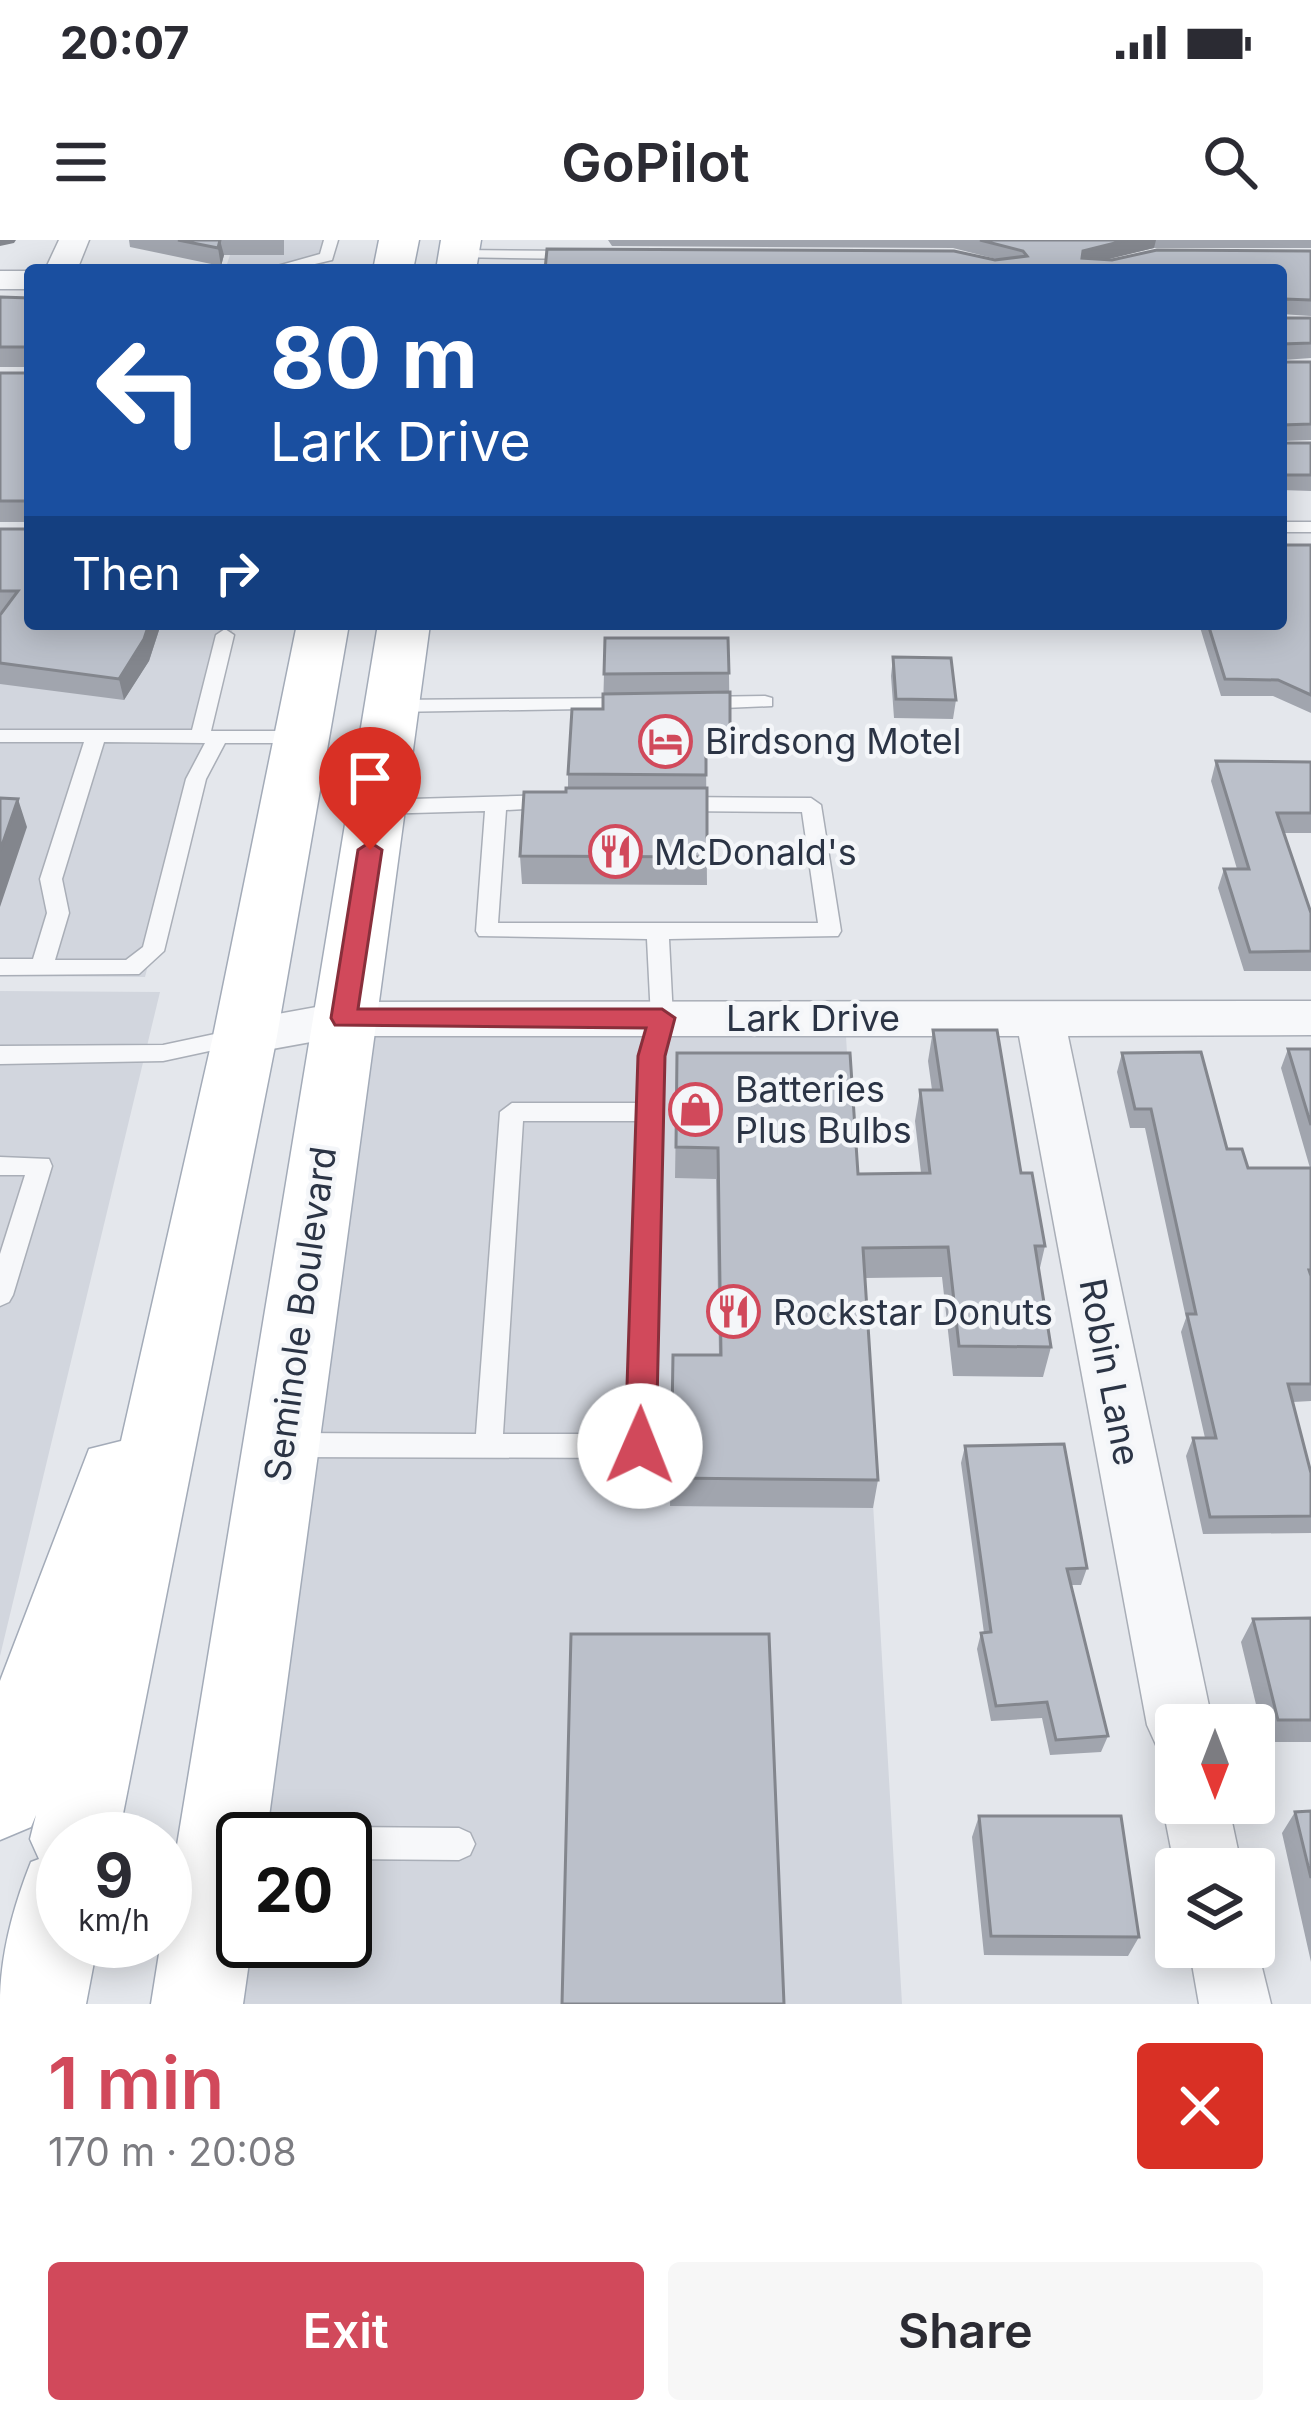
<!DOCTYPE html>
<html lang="en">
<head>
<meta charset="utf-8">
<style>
	body { margin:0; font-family:Inter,sans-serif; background:#f7f7f7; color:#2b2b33; height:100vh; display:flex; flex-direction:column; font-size:45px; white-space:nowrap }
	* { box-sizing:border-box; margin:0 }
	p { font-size:39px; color:#7c7c81 }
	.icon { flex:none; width:66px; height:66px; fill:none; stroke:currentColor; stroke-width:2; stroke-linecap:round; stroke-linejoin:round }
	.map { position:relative; height:1764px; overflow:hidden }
	.side { display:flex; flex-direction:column; background:#fff; flex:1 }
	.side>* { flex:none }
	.hud { position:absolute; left:24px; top:24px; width:1263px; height:366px; border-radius:12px; box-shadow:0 6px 30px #0003; background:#1a4fa0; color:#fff; overflow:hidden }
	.needle { width:78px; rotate:180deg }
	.tools { position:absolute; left:1155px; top:1464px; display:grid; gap:24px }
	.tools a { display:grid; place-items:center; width:120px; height:120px; border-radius:12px; background:#fff; box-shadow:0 6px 30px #0003; font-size:60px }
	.speed { position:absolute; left:36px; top:1572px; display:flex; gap:24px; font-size:60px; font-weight:700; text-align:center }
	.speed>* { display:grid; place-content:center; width:156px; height:156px; border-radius:50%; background:#fff; box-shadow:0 6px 30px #0003; line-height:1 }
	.speed small { font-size:30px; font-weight:400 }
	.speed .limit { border:6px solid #111; border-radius:18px; background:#fff; color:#111 }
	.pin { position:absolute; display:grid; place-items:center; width:102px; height:102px; color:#fff; margin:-123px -51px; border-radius:50% 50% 50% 0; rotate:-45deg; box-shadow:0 0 12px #0007 }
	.pin .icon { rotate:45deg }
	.me { position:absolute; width:132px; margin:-66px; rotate:1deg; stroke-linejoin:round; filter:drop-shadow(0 0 9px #0008) }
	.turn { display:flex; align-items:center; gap:42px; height:252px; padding:0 48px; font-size:54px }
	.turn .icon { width:156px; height:156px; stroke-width:2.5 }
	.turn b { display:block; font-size:84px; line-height:102px }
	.then { display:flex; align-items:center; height:114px; padding:0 48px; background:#0003; gap:24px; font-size:45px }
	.round { display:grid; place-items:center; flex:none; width:126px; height:126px; border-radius:12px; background:#f7f7f7 }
	.summary { display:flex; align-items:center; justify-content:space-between; height:204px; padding:0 48px }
	h1 { font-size:72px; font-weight:600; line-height:90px; color:#d1495b }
	.action { display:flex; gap:24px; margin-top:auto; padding:24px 48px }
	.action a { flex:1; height:138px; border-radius:12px; background:#d1495b; color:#fff; font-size:48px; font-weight:600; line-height:138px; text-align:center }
	.action a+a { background:#f7f7f7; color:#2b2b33 }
	.status { display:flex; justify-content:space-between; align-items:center; height:84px; padding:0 60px; background:#fff; direction:ltr }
	.status svg { height:33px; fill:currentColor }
	header { display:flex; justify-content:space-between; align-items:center; height:156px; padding:0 48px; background:#fff; font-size:54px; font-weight:600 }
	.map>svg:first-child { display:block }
	.built { fill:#d2d6de }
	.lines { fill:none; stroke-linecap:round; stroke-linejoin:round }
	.service-casing { stroke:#a9aeb7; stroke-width:3 }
	.minor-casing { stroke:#a9aeb7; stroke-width:3 }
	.primary-casing { stroke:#a3abb8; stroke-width:3 }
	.service { fill:#f7f8fa; fill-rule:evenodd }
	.minor { fill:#f7f8fa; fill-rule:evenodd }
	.primary { fill:#fff; fill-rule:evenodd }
	.wall { fill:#a1a5ae }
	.shaded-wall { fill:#83868d }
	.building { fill:#bbc0ca; stroke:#83868d; stroke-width:3 }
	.route { fill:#d1495b; stroke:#882f3b; stroke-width:3 }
	.labels { text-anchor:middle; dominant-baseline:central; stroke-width:9; stroke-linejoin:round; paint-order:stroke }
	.poi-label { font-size:36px; fill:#2b3445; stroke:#f4f6f9; text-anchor:start }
	.street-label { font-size:36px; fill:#2b3445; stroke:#f4f6f9 }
</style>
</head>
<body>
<div class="status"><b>20:07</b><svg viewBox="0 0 49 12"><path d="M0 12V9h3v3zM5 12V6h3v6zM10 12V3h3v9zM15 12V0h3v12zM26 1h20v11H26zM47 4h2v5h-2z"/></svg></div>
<header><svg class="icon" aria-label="menu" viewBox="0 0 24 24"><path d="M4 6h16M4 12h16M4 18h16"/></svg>GoPilot<svg class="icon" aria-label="search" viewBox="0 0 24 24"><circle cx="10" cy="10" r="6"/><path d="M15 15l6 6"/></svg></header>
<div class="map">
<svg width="1311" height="1764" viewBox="0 0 1311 1764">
	<rect width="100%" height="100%" fill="#e4e7ec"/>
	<!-- built -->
	<path class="built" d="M235 0H330L323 30H225Z
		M0 380 234 384 145 737 0 736Z
		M0 751 160 752 0 1416Z
		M375 796H846L902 1764H229L243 1701H345V1599H252Z"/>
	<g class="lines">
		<defs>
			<path id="service" d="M324 0H338L332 20 289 30H263L320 14Z
				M459 10 576 11 583 15 576 19 454 17 452 14Z
				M1281 282H1311V292H1281Z
				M225 389 234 395 211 491H302L312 497 302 503H225L206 539 164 711 139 734 0 735V719H33L47 673 40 639 84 502H0V490H192L216 395ZM104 502 205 503 186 539 143 707 126 720H55L69 673 62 639Z
				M765 456 772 458V466L701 469 691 463 701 457Z
				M636 458 643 460V468L391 472 381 466 391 460Z
				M553 555 560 557 563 562 560 567 506 570 498 683H818L802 572 678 571 668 564 678 557 811 558 821 565 841 691 838 696 669 699 673 778 663 816 655 1206 651 1214 641 1218 290 1217 280 1213 276 1205 280 1197 290 1193 476 1194 500 872 512 863H638L639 816 651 778 647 699 479 696 476 691 485 571 376 574 366 567 376 560ZM523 881H637L628 1194H503Z
				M243 788 255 796 251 802 163 821 0 824V806L163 805Z
				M0 917 49 919 52 926 13 1055 9 1062 0 1066V1014L25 935H0Z
				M345 1587 459 1588 470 1593 475 1604 470 1615 459 1620 345 1619V1599H331L334 1592Z"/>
			<path id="minor" d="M59 0H89L77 30H45Z
				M0 31H30V49H0Z
				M1311 761V795L1068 796 1213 1485H1176V1515L1157 1507 1147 1485 1019 796H344L245 814 228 809 220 796 228 783 344 762Z
				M1176 1538V1563H1228L1242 1629H1176V1634L1162 1563Z
				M1254 1695 1271 1764H1199L1189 1707H1254Z"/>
			<path id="primary" d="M379 0H419L413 30H373Z
				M441 0H481L476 30H436Z
				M297 384H349L277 796 118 1599H63V1701H98L86 1764H0C0 1716 13 1667 31 1622L39 1619 30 1599 36 1575 31 1587 0 1600V1441L89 1209 121 1201 213 796Z
				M378 384H430L266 1599H243V1701H252L243 1764H151L161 1701H165V1678Z"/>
		</defs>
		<!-- service casing -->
		<use href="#service" class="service-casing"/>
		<!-- minor casing -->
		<use href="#minor" class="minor-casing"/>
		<!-- primary casing -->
		<use href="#primary" class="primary-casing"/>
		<!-- service -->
		<use href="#service" class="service"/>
		<!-- minor -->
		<use href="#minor" class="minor"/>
		<!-- primary -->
		<use href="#primary" class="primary"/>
	</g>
	<!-- wall -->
	<path class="wall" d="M129 0H284V15H224L221 26 130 7Z
		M608 0H1311V8H1154L1106 19 1311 11V76L1281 74 1285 78H1311V118L1283 120 1285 122H1311V200L1283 201 1285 203H1311V251L1281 250V30L996 19 953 8 612 6Z
		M0 57 30 58V384H161L149 421 124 460 0 444V375L2 372H0V289H27V282H0V133H28V127H0Z
		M1311 305V473L1273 456H1221L1199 384H1281Z
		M893 417 956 460 953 479 894 478 891 436Z
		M729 433 730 515H706L707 645 522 644 520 616 568 548V534L603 469 604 434Z
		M1216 521 1311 522V593H1284L1311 672V731H1244L1218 648 1224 629H1237L1211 541Z
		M933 790 1021 933 1045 1006 1039 1032 1051 1107 1043 1137 953 1136 942 1037 865 1038 878 1240 873 1268 670 1266 673 1115H719L716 939 675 938 677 813 858 934 921 933 915 881 920 850H932L928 821Z
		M1288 809H1311V1161L1293 1162 1311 1233V1293L1203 1294 1186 1216 1193 1198H1205L1181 1092 1186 1078 1145 888H1130L1117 832 1122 813 1248 928H1310L1281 828Z
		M965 1206 1087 1328 1081 1345H1071L1108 1496 1101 1512 1050 1515 1042 1478 991 1481 977 1409 981 1393H984L961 1223Z
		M1311 1378V1502H1265L1241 1402 1253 1379Z
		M1311 1571V1722L1282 1593 1295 1572Z
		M979 1576 1139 1697 1128 1716 984 1715 972 1597Z"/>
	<!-- shaded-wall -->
	<path class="shaded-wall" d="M0 0H16L14 3 0 6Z
		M220 0 224 15 221 26 218 8Z
		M1127 0H1156L1154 8 1081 26 1083 11Z
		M149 384H161L149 421 124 460 119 439Z
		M18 559 27 587 0 667V611Z"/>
	<!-- building -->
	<path class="building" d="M178 0H220L218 8Z
		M980 0H1127L1083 11 1082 18 1112 20 1157 10 1311 11V60L1285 59 1281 72V30H545L547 9 954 11 995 20 1027 16 1023 11Z
		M0 57 30 58V384H149L144 399 119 439 0 423V375L18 351H0V289H27V261H0V133H28V107H0Z
		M1281 74 1285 78H1311V103L1282 104 1281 112Z
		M1281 118 1285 122H1311V184L1282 185 1281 195Z
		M1281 199 1285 203H1311V235H1281Z
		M1281 305H1311V455L1278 440 1225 439 1208 384H1281Z
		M605 398H728L729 433 604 434Z
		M893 417 951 418 956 460 896 459Z
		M730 452V495H706V535L568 534 572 469H603V454Z
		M1216 521 1311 522V573H1277L1311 673V711L1250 712 1224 629H1249Z
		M566 548H707V617L520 616 524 552H566Z
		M0 558 18 559 0 611Z
		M933 790H997L1021 933H1032L1045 1006H1035L1051 1107 959 1106 948 1007 863 1008 878 1240 671 1238 673 1115H721L718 908 676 907 677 813H850L858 934 930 933 920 850H942Z
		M1288 809H1311V885Z
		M1201 812 1227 909H1242L1248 928H1311V1030H1309L1311 1036V1144H1288L1311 1233V1276L1210 1277 1193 1198H1216L1187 1074H1196L1151 869H1135L1122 813Z
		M1064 1204 1087 1328 1067 1329 1108 1496 1056 1500 1047 1462 996 1466 981 1393 991 1392 965 1206Z
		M1311 1378V1480H1278L1253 1379Z
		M571 1394H769L784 1764H562Z
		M1311 1571V1638L1295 1572Z
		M979 1576H1121L1139 1697 991 1696Z"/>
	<!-- route -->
	<path class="route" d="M370 602 382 610 358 769H662L675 778 665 816 656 1206 652 1216 640 1220 629 1216 625 1206 638 816 646 788 335 785 331 778 358 610Z"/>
	<!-- icons -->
	<defs>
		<symbol id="hotel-ring" viewBox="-11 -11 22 22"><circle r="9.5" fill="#f4f6f9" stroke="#d1495b" stroke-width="1.5"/><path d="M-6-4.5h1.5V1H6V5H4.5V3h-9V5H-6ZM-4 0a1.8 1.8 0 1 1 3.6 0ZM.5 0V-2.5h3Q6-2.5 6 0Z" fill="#d1495b"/></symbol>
		<symbol id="restaurant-ring" viewBox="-11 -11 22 22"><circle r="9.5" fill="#f4f6f9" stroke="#d1495b" stroke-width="1.5"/><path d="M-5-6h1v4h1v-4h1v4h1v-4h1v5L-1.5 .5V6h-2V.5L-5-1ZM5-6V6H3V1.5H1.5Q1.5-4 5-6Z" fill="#d1495b"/></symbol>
		<symbol id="shop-ring" viewBox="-11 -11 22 22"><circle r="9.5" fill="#f4f6f9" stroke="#d1495b" stroke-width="1.5"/><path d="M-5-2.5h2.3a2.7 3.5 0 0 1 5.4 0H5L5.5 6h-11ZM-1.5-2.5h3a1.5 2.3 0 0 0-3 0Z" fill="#d1495b"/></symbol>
	</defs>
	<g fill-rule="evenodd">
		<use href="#hotel-ring" x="636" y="472" width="59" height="59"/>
		<use href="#restaurant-ring" x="586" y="582" width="59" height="59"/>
		<use href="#shop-ring" x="666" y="840" width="59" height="59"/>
		<use href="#restaurant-ring" x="704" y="1042" width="59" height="59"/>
	</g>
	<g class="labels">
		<!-- poi labels -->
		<g class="poi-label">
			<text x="705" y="501">Birdsong Motel</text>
			<text x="654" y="612">McDonald's</text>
			<text x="735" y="849">Batteries<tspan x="735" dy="41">Plus Bulbs</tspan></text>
			<text x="773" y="1072">Rockstar Donuts</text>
		</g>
		<!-- street labels -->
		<g class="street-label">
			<text x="813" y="778">Lark Drive</text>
			<text transform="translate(300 1074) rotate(-82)">Seminole Boulevard</text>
			<text transform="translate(1110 1132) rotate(79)">Robin Lane</text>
		</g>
	</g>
</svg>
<div class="tools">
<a><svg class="needle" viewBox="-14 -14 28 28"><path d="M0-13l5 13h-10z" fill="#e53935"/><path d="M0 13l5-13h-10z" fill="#7c7c81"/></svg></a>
<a><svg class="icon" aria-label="layers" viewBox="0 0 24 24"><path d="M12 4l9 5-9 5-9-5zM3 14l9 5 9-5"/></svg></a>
</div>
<div class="speed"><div>9<small>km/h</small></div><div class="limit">20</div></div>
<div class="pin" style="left:370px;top:610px;background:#d93025"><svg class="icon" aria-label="arrive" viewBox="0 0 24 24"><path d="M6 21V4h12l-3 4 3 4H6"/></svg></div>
<svg class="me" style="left:640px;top:1206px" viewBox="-20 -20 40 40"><circle r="19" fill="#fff"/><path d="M0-13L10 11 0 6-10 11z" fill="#d1495b"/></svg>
<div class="hud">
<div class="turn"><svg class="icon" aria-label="left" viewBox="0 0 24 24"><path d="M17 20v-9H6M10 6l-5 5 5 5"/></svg><div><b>80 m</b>Lark Drive</div></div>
<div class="then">Then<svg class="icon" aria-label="right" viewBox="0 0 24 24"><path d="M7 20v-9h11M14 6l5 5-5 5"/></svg></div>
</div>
</div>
<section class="side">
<div class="summary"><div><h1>1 min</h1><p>170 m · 20:08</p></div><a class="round" style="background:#d93025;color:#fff"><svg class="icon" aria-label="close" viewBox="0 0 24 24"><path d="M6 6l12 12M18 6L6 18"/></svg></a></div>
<div class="action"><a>Exit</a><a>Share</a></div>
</section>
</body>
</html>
